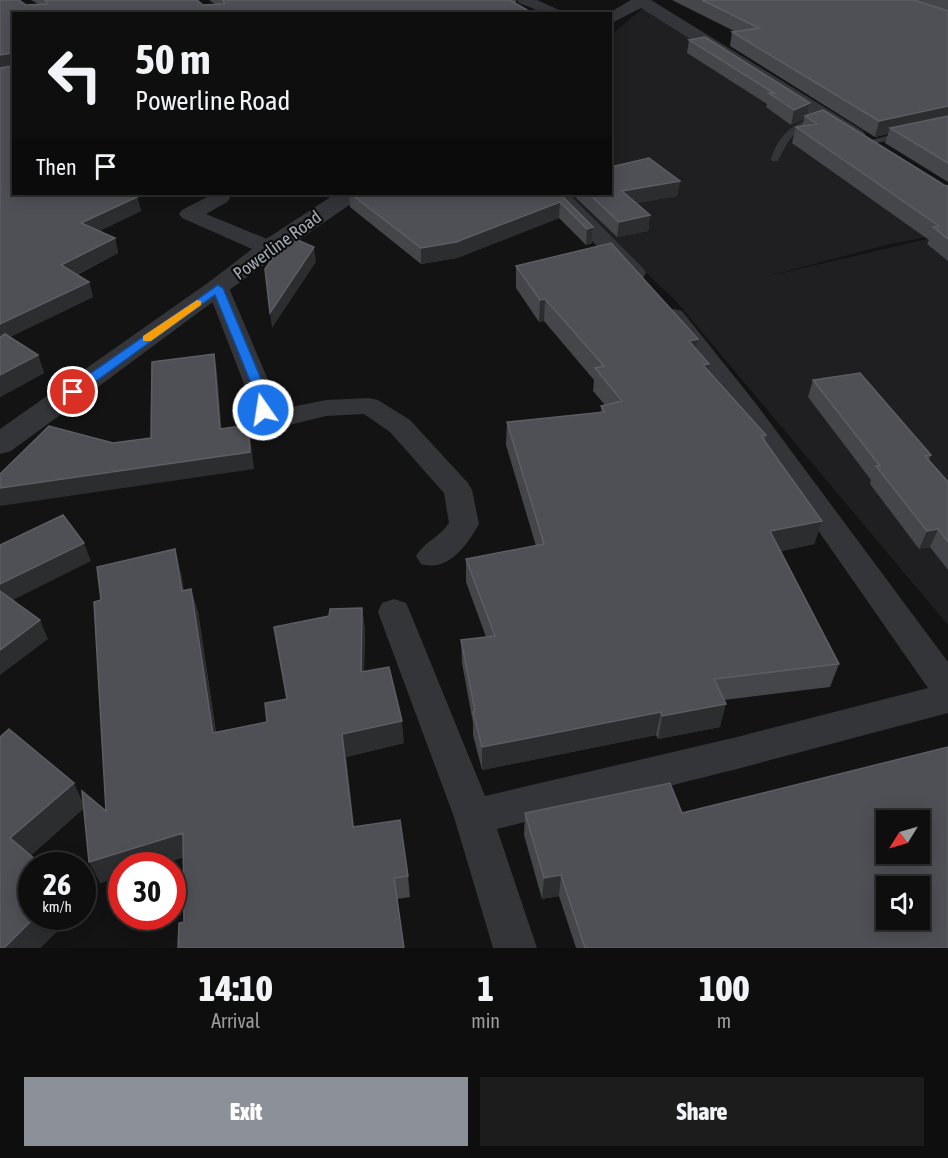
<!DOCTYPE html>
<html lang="en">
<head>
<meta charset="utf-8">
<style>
	body { margin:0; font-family:"Asap Condensed",sans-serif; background:#1c1c1d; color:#f1f3f6; height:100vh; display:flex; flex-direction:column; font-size:22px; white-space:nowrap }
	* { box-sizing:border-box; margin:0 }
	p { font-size:20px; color:#9b9c9e }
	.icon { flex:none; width:33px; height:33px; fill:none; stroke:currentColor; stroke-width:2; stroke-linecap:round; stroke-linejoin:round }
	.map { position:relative; height:948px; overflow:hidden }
	.side { display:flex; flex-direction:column; background:#0e0e0f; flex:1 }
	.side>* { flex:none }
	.guide { position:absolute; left:12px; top:12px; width:600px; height:183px; border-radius:0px; box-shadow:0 3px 15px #0003,0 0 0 2px #2e2e2f; background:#0e0e0f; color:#f1f3f6; overflow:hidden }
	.needle { width:39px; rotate:233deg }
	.buttons { position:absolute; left:876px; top:810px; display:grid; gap:12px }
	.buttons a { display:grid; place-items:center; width:54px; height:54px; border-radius:0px; background:#0e0e0f; box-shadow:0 3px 15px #0003,0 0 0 2px #2e2e2f; font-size:30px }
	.speed { position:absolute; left:18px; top:852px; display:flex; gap:12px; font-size:30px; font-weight:700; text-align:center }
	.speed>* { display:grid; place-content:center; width:78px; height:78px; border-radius:50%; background:#0e0e0f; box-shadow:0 3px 15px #0003,0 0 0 2px #2e2e2f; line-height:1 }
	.speed small { font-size:15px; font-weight:400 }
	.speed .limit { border:9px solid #d22; background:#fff; color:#111 }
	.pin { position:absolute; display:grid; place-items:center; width:51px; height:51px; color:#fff; margin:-26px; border:3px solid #fff; border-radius:50%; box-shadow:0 2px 6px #0007 }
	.me { position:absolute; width:66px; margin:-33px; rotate:347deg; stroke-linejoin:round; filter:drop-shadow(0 0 4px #0008) }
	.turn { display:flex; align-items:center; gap:21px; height:126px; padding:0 24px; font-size:27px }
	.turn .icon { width:78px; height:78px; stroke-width:2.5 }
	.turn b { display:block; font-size:42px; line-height:51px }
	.then { display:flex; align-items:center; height:57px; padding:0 24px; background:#0003; gap:12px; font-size:22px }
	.eta { display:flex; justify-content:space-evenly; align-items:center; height:102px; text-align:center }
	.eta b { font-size:36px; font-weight:800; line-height:42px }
	.button { display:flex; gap:12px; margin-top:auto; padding:12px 24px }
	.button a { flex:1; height:69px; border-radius:0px; background:#8c9099; color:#fff; font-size:24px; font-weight:800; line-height:69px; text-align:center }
	.button a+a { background:#1c1c1d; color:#f1f3f6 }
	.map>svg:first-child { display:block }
	.built { fill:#1f1f21 }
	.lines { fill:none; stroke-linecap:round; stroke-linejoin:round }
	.service { fill:#343539; fill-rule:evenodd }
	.minor { fill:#343539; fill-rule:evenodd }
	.tertiary { fill:#343539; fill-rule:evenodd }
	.wall { fill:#444649 }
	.shaded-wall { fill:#2c2d2f }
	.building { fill:#4f5055; stroke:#5c5e64; stroke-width:1.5; fill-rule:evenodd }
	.route { fill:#1a73e8; stroke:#114b97; stroke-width:1.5 }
	.slow { fill:#f59e0b }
	.labels { text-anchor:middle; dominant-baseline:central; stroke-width:4.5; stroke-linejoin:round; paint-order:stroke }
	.street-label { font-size:18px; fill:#a4aab4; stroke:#0e0e0f }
</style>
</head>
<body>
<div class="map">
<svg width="948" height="948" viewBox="0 0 948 948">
	<rect width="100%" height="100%" fill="#131314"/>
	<!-- built -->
	<path class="built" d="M644 7 948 206V233L890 244 757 279 948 234V625L675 300 628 256 567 194H610L611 35Z"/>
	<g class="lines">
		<!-- service -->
		<path class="service" d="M821 116 825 119 824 121C795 128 791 135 778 161H772L771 159C779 133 795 122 821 116Z
			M903 132 906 133V137L867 145 863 142Z"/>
		<!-- minor -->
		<path class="minor" d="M517 0H537L568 14H547L519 3Z
			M213 194H227L230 198 227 202 206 214 277 243 280 248 277 253 269 254 261 253 182 218 179 214 182 210Z
			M548 194H569L643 268 646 273 643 278 635 280 627 278Z
			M218 281 226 283 229 288 274 394 276 410 326 400 369 398 378 400 410 420 468 483 472 490 479 524C467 545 449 572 421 564L416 556C424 542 440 537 449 523L444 493 390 432 364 414 326 416 281 427 259 424 250 410 248 394 207 288 210 283Z
			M674 309 682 311 757 405 948 662V713L737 769 497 829 537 948H493L454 817 378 612 382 603 394 599 406 603 410 612 485 796 737 737 928 688 739 417 662 316 666 311Z"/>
		<!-- tertiary -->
		<path class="tertiary" d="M631 0H651L863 131 866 135 863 139 856 141 849 139 641 8 610 24V14H607Z
			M335 194H362L358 199C240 279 127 367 11 451L0 454V429L209 282 260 243Z"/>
	</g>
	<!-- wall -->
	<path class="wall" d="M0 0H19L26 5 38 4 31 0H197L203 5 215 4 209 0H516V4L534 14H14V194H129L137 197 141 211 99 231 115 238 118 253 77 275 89 282 93 297 9 337 38 355 44 373 0 397V68L12 66 0 68Z
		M672 0H948V182L885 143 888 134 875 137 730 46 732 32H736Z
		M689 40 810 103 808 115 944 185 948 186V261L927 244 929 240 792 143 796 127 802 126 804 119 791 125 766 107 767 104 687 53Z
		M680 181 677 196 636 203 650 215 648 231 617 237 572 194H610Z
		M349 194H560L593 227 592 243 586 245 559 218 457 258 421 264 350 207Z
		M516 266 696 350 708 370 766 435 765 441 822 521 814 544 781 551 839 664 830 687 724 700 720 727 658 739 656 735 482 770 473 735V723L462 663 461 640 486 637 466 582V559L536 546 506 445 507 422 601 412V406L605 405 593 391 594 380 544 321 539 322 516 288Z
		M813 380 931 455 929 460 948 482V570L930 547 919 549 870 484 871 480 808 397Z
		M181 573 184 591 191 589 198 612 216 732 267 722 287 699 329 616 362 608 365 631 364 671 404 743 346 757 354 827 408 876 410 897 397 899 184 922V857L156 866H122V876L100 883 84 808 31 855 32 916H72L40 948H0V737L83 804 106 811 101 600Z
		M525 813H682L948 948H576L559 896 542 899 524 835Z"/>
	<!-- shaded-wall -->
	<path class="shaded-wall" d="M12 53 14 66 0 68V55Z
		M810 103 807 117 805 116 804 119 791 125 794 110Z
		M948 106V121L890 128 888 134 875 137 879 121Z
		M680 181 677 196 620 206 622 191Z
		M137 197 141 211 85 238 81 223Z
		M560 202 559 218 457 258 421 264V248Z
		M650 215 648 231 617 237 619 222Z
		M593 227 592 243 586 245 587 229Z
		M115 238 118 253 66 280 61 265Z
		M314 247 316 262 272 328 270 313Z
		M89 282 93 297 0 342V324Z
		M545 299 544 321 539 322 540 300Z
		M698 339 694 361 689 341Z
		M214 354 217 371 223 446 220 429Z
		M38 355 44 373 0 397V375Z
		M709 364 705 386 703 365Z
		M248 425 251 442 254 469 0 506V488Z
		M822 521 814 544 764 554 770 531Z
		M938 529 930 547 919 549 927 531Z
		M84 543 91 561 3 605 0 599V584Z
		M175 549 181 573 188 614 182 591Z
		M191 589 198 612 219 755 213 733Z
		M362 608 365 631 363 695 361 672Z
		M40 620 48 639 0 675V650Z
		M726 704 720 727 658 739 662 716Z
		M661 712 656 735 482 770V747Z
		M402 721 404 743 346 757 357 849 342 734Z
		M74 783 85 807 24 862 10 838Z
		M183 833 191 854 156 866H122V876L100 883 89 862Z
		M561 875 559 896 542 899 544 878Z
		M36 916H72L40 948H4Z"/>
	<!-- building -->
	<path class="building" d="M0 0H19L26 5 47 4 46 1 45 0H197L203 5 224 4V1L222 0H510L534 14H14V194H129L137 197 81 223 115 238 61 265 89 282 0 324V68L12 66V53L0 55Z
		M702 0H914L948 11V106L879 121 732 32 759 28Z
		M705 37 810 103 794 110 769 93H774L689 40Z
		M823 110 944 185 948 186V239L933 227 939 226 796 127 817 124 805 116Z
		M948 116V163L890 128Z
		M649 158 680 181 622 191 650 215 619 222 589 194H610V167Z
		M351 194H560L593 227 587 229 560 202 456 242 421 248Z
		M288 236 314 247 270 313 265 269Z
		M611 243 698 339 689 341 709 364 703 365 766 435 761 436 822 521 770 531 839 664 714 679 726 704 662 716 661 712 482 747 473 712 475 711 461 640 495 636 466 559 544 544 507 422 605 412 601 406 622 401 595 368 604 366 545 299 540 300 516 266Z
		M5 334 38 355 0 375V337Z
		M214 354 220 429 248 425 250 452 0 488V474L49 426 113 443 151 438 152 362Z
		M860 373 931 455 925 456 948 482V542L938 529 927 531 876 466H880L813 380Z
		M63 515 84 543 0 584V545Z
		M175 549 182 591 191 589 213 733 267 722 265 703 287 699 274 627 329 616 330 609 362 608 361 672 389 667 402 721 342 734 353 827 400 820 408 876 394 878 404 948H178L179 923 184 922 183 833 89 862 82 791 106 811 94 602 101 600 97 567Z
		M0 591 40 620 0 650Z
		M9 729 74 783 10 838 43 866H32V916H36L4 948H0V737Z
		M948 747V948H585L561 875 544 878 525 813 670 783 682 813ZM886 820H920V854H886ZM886 886H920V920H886Z"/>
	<!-- route -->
	<path class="route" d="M218 285 223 288 267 393 269 410 267 413 263 414 256 410 255 393 215 295 77 395H68L66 392 68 389Z"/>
	<!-- slow -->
	<path class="slow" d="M197 300 201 301V305L151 341H143V336Z"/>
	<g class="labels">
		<!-- street labels -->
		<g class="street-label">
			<text transform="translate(277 245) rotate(-36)">Powerline Road</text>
		</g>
	</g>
</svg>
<div class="buttons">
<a><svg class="needle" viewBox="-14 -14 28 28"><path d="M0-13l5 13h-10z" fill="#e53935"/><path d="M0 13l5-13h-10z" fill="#9b9c9e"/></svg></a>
<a><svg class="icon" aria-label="sound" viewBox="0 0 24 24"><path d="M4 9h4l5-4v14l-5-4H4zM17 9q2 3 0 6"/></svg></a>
</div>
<div class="speed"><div>26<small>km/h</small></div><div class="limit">30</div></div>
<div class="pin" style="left:73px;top:392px;background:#d93025"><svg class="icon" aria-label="arrive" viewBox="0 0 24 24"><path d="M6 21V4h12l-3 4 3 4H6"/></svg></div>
<svg class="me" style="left:263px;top:410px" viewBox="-20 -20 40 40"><circle r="17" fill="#1a73e8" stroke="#fff" stroke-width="3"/><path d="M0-11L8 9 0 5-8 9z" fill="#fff"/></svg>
<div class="guide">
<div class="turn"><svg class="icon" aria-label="left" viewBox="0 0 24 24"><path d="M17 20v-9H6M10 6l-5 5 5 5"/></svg><div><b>50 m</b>Powerline Road</div></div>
<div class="then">Then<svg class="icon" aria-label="arrive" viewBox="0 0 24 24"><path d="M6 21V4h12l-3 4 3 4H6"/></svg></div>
</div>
</div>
<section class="side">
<div class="eta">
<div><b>14:10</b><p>Arrival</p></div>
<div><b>1</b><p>min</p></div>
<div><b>100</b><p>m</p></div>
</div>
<div class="button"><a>Exit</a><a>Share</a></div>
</section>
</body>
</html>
